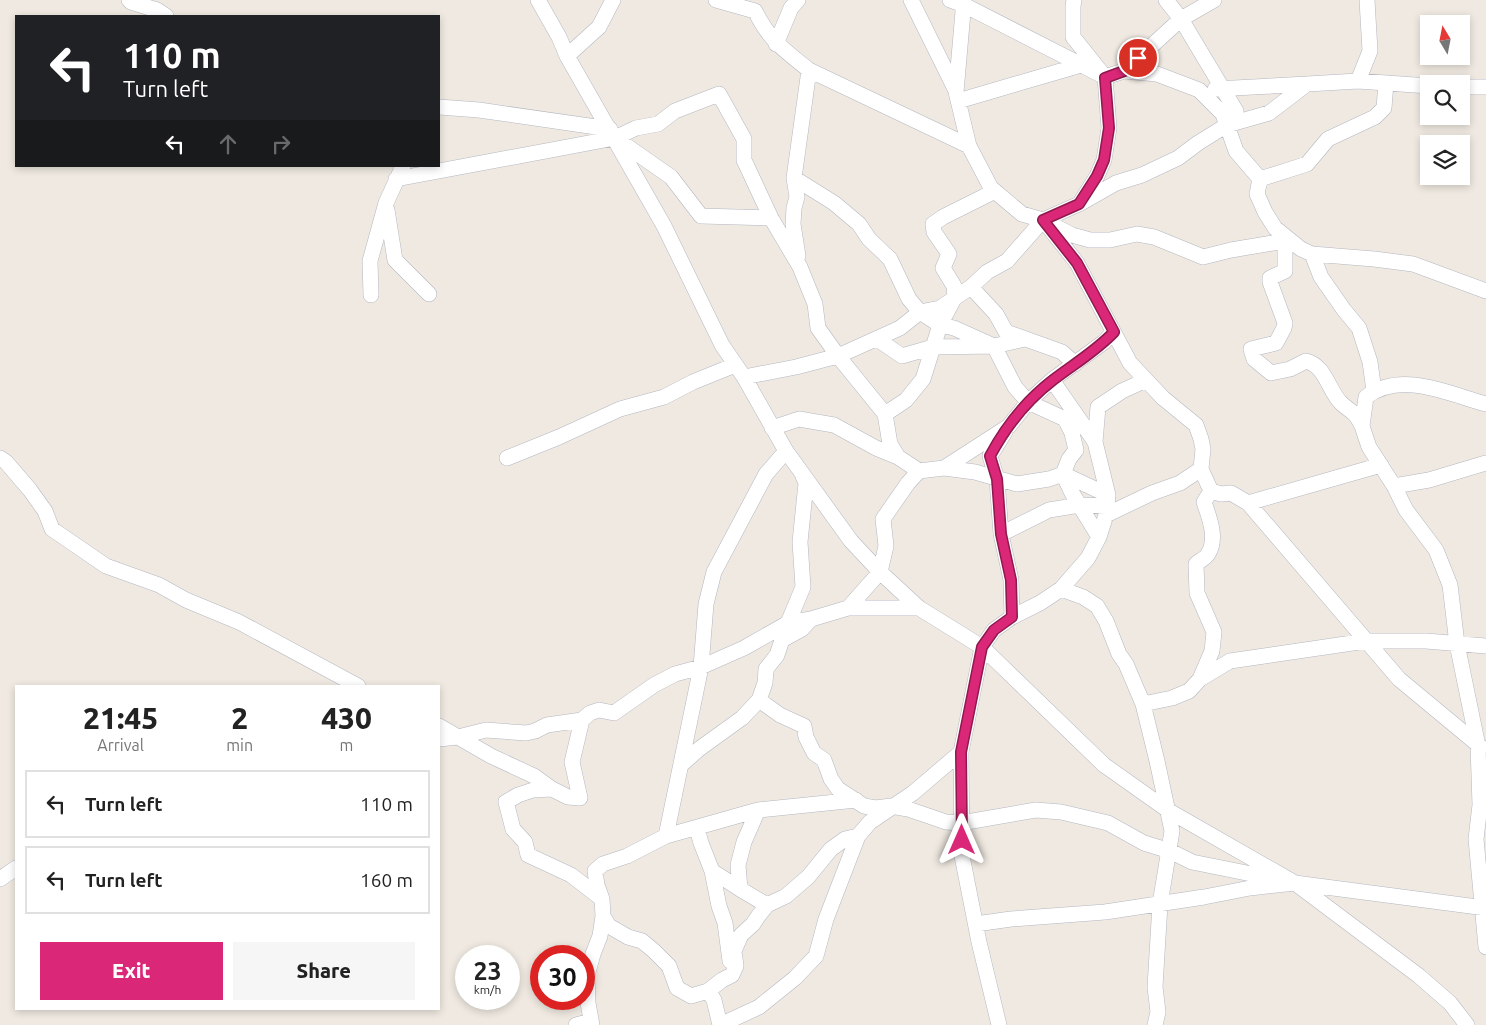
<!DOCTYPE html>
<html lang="en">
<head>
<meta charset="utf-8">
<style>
	body { margin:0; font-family:Ubuntu,sans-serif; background:#f6f6f6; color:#222; height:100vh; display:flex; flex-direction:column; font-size:19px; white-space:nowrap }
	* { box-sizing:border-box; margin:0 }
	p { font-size:16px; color:#767676 }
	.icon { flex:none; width:28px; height:28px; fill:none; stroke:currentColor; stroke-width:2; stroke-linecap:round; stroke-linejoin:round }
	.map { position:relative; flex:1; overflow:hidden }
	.drawer { position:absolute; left:15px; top:685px; width:425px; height:325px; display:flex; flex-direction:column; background:#fff; border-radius:0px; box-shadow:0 2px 8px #0003 }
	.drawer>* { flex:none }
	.top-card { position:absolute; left:15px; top:15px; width:425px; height:152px; border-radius:0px; box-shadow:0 2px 8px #0003; background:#202124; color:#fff; overflow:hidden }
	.needle { width:32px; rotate:350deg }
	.fabs { position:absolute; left:1420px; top:15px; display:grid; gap:10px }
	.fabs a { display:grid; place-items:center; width:50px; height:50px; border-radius:0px; background:#fff; box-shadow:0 2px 8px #0003; font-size:25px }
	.speed { position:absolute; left:455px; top:945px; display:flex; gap:10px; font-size:25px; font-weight:700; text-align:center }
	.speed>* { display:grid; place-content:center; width:65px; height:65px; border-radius:50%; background:#fff; box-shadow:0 2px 8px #0003; line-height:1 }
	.speed small { font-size:12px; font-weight:400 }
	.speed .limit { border:8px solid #d22; background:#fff; color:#111 }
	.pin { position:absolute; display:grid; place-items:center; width:42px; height:42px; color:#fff; margin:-21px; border:2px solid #fff; border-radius:50%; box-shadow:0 1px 5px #0007 }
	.me { position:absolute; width:55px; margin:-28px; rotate:0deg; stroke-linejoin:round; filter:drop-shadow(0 0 4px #0008) }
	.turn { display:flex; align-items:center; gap:18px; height:105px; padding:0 25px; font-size:22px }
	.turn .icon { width:65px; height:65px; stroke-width:2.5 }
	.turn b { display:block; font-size:35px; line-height:42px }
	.lanes { display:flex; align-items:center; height:48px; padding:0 25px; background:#0003; justify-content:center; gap:25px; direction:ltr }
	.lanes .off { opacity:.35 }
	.eta { display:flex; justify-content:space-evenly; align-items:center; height:85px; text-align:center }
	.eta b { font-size:30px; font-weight:800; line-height:35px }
	.cta { display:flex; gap:10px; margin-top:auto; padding:10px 25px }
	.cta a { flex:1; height:58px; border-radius:0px; background:#db2777; color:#fff; font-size:20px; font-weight:800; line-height:58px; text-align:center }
	.cta a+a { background:#f6f6f6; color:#222 }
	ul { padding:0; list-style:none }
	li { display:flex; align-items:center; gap:15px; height:68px; margin:0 10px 8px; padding:0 15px; border:2px solid #e0e0e0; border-radius:0px }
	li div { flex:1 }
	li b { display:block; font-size:19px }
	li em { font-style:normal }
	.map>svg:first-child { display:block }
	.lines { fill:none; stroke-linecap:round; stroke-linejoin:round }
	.minor-casing { stroke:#b4b7c1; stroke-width:16 }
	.minor { stroke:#fff; stroke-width:15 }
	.route-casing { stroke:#8e194d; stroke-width:12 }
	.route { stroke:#db2777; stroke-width:9 }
</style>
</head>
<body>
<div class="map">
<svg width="1486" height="1025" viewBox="0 0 1486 1025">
	<rect width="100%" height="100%" fill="#efe9e1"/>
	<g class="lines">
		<defs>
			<path id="minor" d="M129 0 131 2 157 10 166 16
				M538 0 559 37 567 56 664 226 722 345 744 377 786 451 851 541 880 572 919 608 982 647 1104 765 1169 811 1295 883 1419 976 1450 1003 1467 1025
				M716 0 755 11C770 41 783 49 809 70L794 178 797 197 794 208 793 224 798 256
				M911 0 956 91
				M950 0 964 5 1105 77 1124 71 1157 74 1199 90 1223 114 1236 151 1260 179 1257 194 1265 212 1275 228 1301 249 1312 254 1374 259 1413 264 1486 291
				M964 0 956 92 969 146 991 188 1022 214 1043 220 1072 235 1090 240H1110L1137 234 1154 237 1203 257 1231 250 1273 243 1285 238
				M1074 0 1073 6V37L1105 77 1109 128 1104 160 1097 176 1080 203
				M1166 0 1181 19 1236 111 1227 125
				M776 44 791 8 798 0
				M567 56 599 27 613 0
				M809 70 969 146
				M1124 71 1181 19 1214 0
				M1358 81 1370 51 1367 0
				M1461 87H1486
				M1215 89 1307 84
				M958 101 1081 65
				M439 107 479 110 610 129
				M618 140 671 177 701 216 771 218
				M794 178 834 203 859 224 869 239 890 259 909 299 920 312 940 325 954 328 994 346 1015 387 1028 402 1065 419 1072 433 1076 450 1069 459 1063 474 1072 493 1099 537
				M396 179 615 138 636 128 658 124 675 111 719 94 744 139V160L771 218 800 267 815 304 818 328 838 356 885 414 890 444 898 457 919 471
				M1260 179 1307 164 1328 139 1375 117 1384 108 1386 83
				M387 210 395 260 429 294
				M1047 225 1077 263 1130 363 1163 398 1196 425 1201 439 1203 449 1201 469
				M1285 238V271L1270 278V282L1285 323 1284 328 1276 343 1251 349 1254 359 1271 373 1290 369 1306 361C1326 366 1328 390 1341 403 1353 414 1354 410 1362 426
				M1312 254 1321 277 1344 310 1359 328 1370 362 1374 391
				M971 287 996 314 1006 332 1062 352 1075 364
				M371 295 370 261 386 203 403 166
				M877 339 902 356 933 347 994 346 1025 339
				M744 377 796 367 838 356 900 328 920 312 940 308 971 287 987 272 1007 261 1043 220 1079 204 1116 183 1142 175 1178 158 1198 143 1227 125 1269 113 1307 84 1358 81 1429 86
				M1486 404C1449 394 1401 370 1366 397L1362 426 1369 447 1394 486 1406 510 1436 550 1450 585 1457 644 1478 746 1480 805 1476 839 1486 947
				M885 414 906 400 923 379 940 325 955 297 954 286 943 268 949 254 934 232 933 224 943 217 995 191
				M772 428 799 419 834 425 876 448 898 457
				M1005 432 990 456 997 479 1001 534 1011 580 1012 617
				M1095 442 1098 407 1122 391 1146 380
				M0 458 6 462 30 490 45 511 52 529 106 566 159 585 186 600 239 622 358 686
				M507 458 559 437 620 409 664 397 693 382 735 365
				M944 468 975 472 1017 484 1049 479 1063 474 1108 495
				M1394 486 1429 480 1486 463
				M1248 503 1381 465
				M1106 515 1152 493 1180 483 1201 469 1211 491 1221 494 1231 493 1248 503 1399 679 1481 747
				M1001 534 1049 510 1080 505 1107 506
				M1061 589 1083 597 1097 606 1106 621 1119 654 1126 664 1143 704 1172 698 1189 691 1200 679 1230 661 1366 641H1426L1486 646
				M848 608 880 572 886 546 883 519 908 483 919 471 944 468 1009 426 1028 402 1052 380 1104 342 1113 332
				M788 623 803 587 800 542 806 483 803 476
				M1200 679 1212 651 1214 632 1197 593 1196 564C1199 561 1206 558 1208 554 1218 538 1209 517 1204 502L1211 491
				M759 700 780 715 804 726 806 737 814 753 824 760 831 779 838 789 864 806 876 808 891 806 908 809 946 822 961 823 1036 810 1061 812 1108 823 1144 843 1170 851 1192 862 1281 880
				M1143 704 1157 761 1172 831 1160 904 1155 987 1158 1012 1155 1025
				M439 726 491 756 534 776 552 789
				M439 739 458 737 486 730 526 733 535 731 547 725 582 720
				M681 765 699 749 742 718 759 700 765 683 766 669 777 655 782 640 802 629 811 619
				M758 810 744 842 738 865 740 889 767 905
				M697 828 701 843 712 871 740 889
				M666 836 701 667 706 604 714 572 766 474 786 451
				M712 871 719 906 725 923 730 961
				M0 879 16 868
				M602 899 571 875 528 855 525 842 513 829 506 802 518 795 533 790 552 789 568 797 580 798 572 762 582 720 590 713 599 710 614 713 654 685 675 674 701 667 744 648 788 623 811 619 848 608H919
				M976 924 1011 919 1105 912 1204 897 1250 888 1295 883 1486 908
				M708 991 722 980 732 975 736 966 734 951 741 935 753 924 759 915 767 905 786 896 808 877 831 849 845 839 858 836
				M576 1025 591 1021
				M592 1025 588 1003 587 976 593 954 600 936 603 916
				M720 1025 714 1000 708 991 691 996 677 988 669 966 654 951 642 941 628 937 609 926 603 916 602 899 597 885 595 871 603 864 627 856 666 836 758 810 856 800
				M720 1025 759 1007 795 978 816 956 826 919 858 836 870 822 913 793 961 752
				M999 1025 979 942 962 856 961 752 982 647 994 630 1012 617 1040 603 1061 589 1088 558 1099 537 1106 515 1108 495 1095 442 1052 380"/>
		</defs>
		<!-- minor casing -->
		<use href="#minor" class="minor-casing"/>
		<!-- minor -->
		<use href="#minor" class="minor"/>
	</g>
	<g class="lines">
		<defs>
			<path id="route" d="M962 840 961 752 982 647 994 630 1012 617 1011 580 1001 534 997 479 990 456C1006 426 1027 400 1053 380 1074 364 1096 351 1114 332L1077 263 1043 220 1079 204 1097 176 1104 160 1109 128 1105 78 1124 71 1138 58"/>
		</defs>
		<!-- route casing -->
		<use href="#route" class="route-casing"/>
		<!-- route -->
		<use href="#route" class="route"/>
	</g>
</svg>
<div class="fabs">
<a><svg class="needle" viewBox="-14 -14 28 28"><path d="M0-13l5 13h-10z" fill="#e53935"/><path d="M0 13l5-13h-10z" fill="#767676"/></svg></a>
<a><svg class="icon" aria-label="search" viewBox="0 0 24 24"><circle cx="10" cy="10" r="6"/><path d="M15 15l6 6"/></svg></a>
<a><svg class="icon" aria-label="layers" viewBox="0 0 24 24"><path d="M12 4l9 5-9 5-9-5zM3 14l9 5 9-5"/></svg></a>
</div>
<div class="speed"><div>23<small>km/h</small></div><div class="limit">30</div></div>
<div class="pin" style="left:1138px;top:58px;background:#d93025"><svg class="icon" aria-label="arrive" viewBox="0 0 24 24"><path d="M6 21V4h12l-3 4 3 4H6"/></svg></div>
<svg class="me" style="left:962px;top:840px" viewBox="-20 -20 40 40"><path d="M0-17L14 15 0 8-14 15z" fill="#db2777" stroke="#fff" stroke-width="4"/></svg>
<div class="top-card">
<div class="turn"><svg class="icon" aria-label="left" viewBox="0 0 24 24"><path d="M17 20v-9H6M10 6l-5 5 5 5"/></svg><div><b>110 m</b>Turn left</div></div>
<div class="lanes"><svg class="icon" aria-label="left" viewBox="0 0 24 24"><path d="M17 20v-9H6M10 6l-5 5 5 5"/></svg><svg class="icon off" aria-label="ahead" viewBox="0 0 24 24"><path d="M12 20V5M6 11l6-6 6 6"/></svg><svg class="icon off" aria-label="right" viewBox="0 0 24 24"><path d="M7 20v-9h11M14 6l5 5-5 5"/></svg></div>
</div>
<section class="drawer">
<div class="eta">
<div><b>21:45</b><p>Arrival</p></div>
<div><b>2</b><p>min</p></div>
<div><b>430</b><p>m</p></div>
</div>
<ul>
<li><svg class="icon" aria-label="left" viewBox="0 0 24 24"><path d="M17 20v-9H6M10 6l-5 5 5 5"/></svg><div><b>Turn left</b></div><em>110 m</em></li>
<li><svg class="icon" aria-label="left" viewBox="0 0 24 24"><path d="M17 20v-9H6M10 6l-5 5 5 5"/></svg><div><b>Turn left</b></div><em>160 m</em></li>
</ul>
<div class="cta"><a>Exit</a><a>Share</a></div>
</section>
</div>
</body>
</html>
